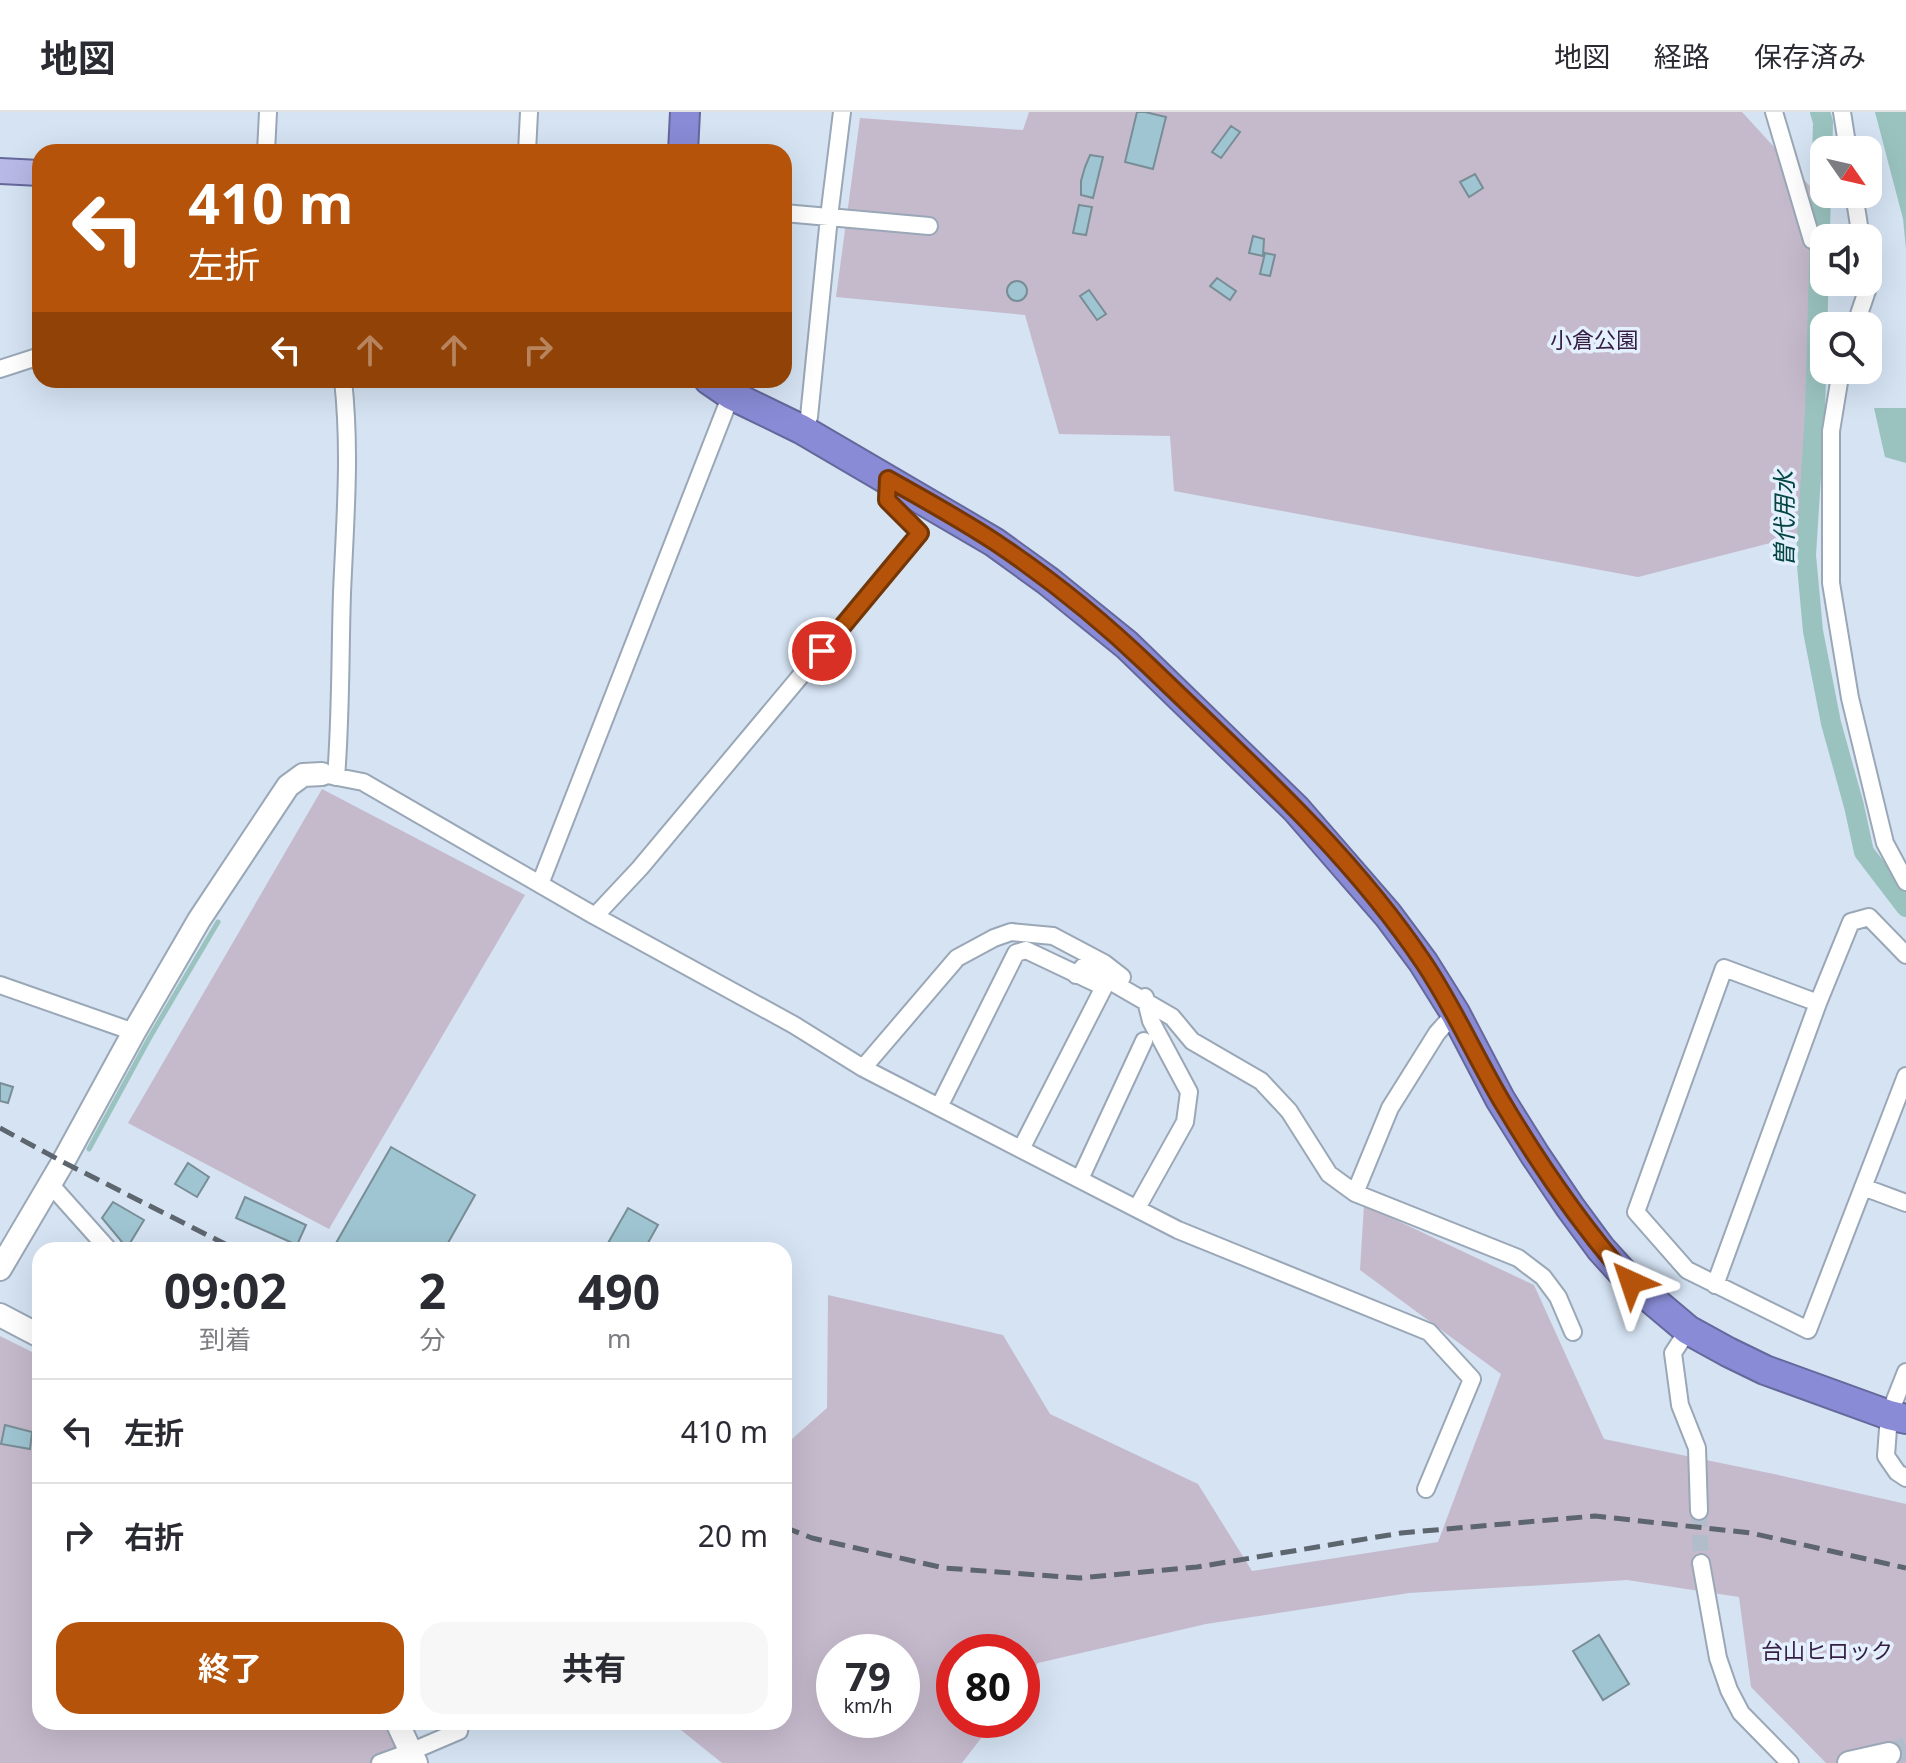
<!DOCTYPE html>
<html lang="ja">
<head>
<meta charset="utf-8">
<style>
	body { margin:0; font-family:"Noto Sans","Noto Sans JP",sans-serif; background:#f7f7f7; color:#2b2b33; height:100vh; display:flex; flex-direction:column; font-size:30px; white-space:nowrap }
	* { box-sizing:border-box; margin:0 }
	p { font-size:26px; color:#7c7c81 }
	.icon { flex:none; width:44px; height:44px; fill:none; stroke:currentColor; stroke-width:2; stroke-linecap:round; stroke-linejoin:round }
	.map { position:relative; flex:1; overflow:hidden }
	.details { position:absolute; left:32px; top:1130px; width:760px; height:488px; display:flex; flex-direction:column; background:#fff; border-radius:24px; box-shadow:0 8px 32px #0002 }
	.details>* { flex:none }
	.hud { position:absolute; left:32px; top:32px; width:760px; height:244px; border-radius:24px; box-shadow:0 8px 32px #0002; background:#b45309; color:#fff; overflow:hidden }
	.needle { width:52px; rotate:124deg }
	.fabs { position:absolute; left:1810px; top:24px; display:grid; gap:16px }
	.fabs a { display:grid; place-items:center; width:72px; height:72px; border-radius:16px; background:#fff; box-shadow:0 8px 32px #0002; font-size:40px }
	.speed { position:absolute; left:816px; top:1522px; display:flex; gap:16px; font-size:40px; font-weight:700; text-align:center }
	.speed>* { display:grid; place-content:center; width:104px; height:104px; border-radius:50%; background:#fff; box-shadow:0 8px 32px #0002; line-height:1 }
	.speed small { font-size:20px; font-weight:400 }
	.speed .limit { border:12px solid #d22; background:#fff; color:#111 }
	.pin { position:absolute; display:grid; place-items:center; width:68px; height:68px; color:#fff; margin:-34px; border:4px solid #fff; border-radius:50%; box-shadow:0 2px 8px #0007 }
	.me { position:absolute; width:88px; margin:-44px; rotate:318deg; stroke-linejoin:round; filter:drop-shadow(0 0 6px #0008) }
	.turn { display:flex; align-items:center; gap:28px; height:168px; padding:0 24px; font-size:36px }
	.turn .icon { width:104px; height:104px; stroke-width:2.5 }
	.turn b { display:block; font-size:56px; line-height:68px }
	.lanes { display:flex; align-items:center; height:76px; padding:0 24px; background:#0003; justify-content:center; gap:40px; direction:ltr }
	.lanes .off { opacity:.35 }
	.eta { display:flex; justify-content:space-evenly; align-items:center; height:136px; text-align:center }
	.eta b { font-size:48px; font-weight:700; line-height:56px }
	.button { display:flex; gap:16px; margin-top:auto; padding:16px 24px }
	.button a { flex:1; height:92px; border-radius:24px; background:#b45309; color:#fff; font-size:32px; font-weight:700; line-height:92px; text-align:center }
	.button a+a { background:#f7f7f7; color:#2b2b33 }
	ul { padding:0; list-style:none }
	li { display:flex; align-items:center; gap:24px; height:104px; padding:0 24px; border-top:2px solid #e1e1e2 }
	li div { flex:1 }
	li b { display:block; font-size:30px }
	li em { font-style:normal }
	header { display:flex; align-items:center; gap:48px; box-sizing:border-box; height:112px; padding:0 40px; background:#fff; border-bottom:2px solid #e1e1e2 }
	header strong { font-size:38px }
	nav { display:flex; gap:44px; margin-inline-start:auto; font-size:28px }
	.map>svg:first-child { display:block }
	.green { fill:#c5bacc; fill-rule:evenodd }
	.water { fill:#9ac3bf }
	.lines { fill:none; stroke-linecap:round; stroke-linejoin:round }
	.stream { stroke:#9ac3bf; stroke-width:5 }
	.canal { stroke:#9ac3bf; stroke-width:20 }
	.building { fill:#9fc5d2; stroke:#788d95; stroke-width:2 }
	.street-tunnel { stroke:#b1bdcb; stroke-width:16; stroke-dasharray:16 8; stroke-linecap:butt }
	.secondary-tunnel { stroke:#b1bdcb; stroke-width:22; stroke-dasharray:22 11; stroke-linecap:butt }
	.street-casing { stroke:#99a7b6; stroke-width:20 }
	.secondary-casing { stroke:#99a7b6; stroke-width:26 }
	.primary-casing { stroke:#65689b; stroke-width:28 }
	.highway-casing { stroke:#65689b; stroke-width:32 }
	.street { stroke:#fff; stroke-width:16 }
	.secondary { stroke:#fff; stroke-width:22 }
	.primary { stroke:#b8b9e6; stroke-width:24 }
	.highway { stroke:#898bd6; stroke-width:28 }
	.rail { stroke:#5d656f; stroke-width:5; stroke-dasharray:16 8; stroke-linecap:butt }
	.route-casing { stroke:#753606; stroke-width:20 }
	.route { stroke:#b45309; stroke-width:14 }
	.labels { text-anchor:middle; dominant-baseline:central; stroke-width:7; stroke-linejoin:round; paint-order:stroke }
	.park-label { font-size:22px; fill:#351d44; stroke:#e4f0fd }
	.water-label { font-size:24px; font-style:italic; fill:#044542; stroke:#e4f0fd }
</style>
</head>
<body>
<header>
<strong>地図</strong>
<nav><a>地図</a><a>経路</a><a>保存済み</a></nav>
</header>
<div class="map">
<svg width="1906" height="1651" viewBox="0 0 1906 1651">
	<rect width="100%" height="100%" fill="#d5e3f3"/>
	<!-- green -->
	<path class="green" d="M1029 0H1742L1829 95 1828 126H1824V170H1825L1813 420 1638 465 1174 379 1170 324 1059 322 1025 203 836 185 860 6 1023 18Z
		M322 677 525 783 329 1117 128 1011Z
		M1364 1093 1534 1173 1604 1327 1774 1362 1906 1392V1651H1826L1751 1575 1739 1485 1627 1468 1409 1481 1206 1512 1038 1551 1022 1572V1540H954V1608H995L962 1651H722L671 1610H784V1334L827 1296 828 1183 1003 1223 1050 1302 1198 1372 1252 1459 1438 1430 1501 1262 1360 1158ZM834 1540H902V1608H834Z
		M0 1224 40 1244V1610H395L415 1651H0Z"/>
	<!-- water -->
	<path class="water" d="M1875 0H1906V137L1903 107Z
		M1874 296H1906V351L1885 345Z"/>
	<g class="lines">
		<!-- stream -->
		<path class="stream" d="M89 1037 150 925 218 810"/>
		<!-- canal -->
		<path class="canal" d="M1820 0 1823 10 1815 300 1806 443 1813 519 1831 611 1854 694 1864 740 1906 795"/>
	</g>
	<!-- building -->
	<path class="building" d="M1137 0H1145L1166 5 1153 57 1125 50Z
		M1231 14 1240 20 1221 46 1212 40Z
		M1090 43 1103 45 1093 86 1081 83V69L1085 55Z
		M1475 62 1483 76 1469 85 1460 70Z
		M1079 93 1092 95 1086 123 1073 121Z
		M1253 124 1264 127 1263 144 1249 141Z
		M1265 141 1275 143 1270 164 1260 162Z
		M1217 166 1236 179 1230 188 1210 174Z
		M1007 179a10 10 0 1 1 20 0a10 10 0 1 1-20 0Z
		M1089 178 1106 202 1097 208 1080 184Z
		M0 971 13 975 8 991 0 989Z
		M391 1035 475 1083 444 1138H332Z
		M188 1051 209 1065 197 1085 175 1072Z
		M245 1085 306 1113 297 1133 236 1106Z
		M113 1090 144 1108 127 1136 102 1106Z
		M628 1096 658 1113 644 1138H604Z
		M5 1313 32 1320 30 1337 1 1332Z
		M1599 1523 1629 1572 1603 1588 1573 1539Z"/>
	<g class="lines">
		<!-- street-tunnel -->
		<path class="street-tunnel" d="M1699 1399 1701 1451"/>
		<!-- secondary-tunnel -->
		<path class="secondary-tunnel" d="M1889 1642 1906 1636"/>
		<defs>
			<path id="street" d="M1774 0 1812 128 1824 132
				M1842 0 1848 38
				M266 40 268 0
				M527 40 529 0
				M1854 82 1861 126
				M784 101 929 114
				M1855 214 1872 164 1868 156
				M0 257 40 244
				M1841 258 1831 319V471L1850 586 1885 731 1906 770
				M801 317 809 305 829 105 842 0
				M322 662 363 670 595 804 794 913 863 956 1178 1118 1429 1220 1472 1267 1426 1377
				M336 665C341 604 340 543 342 481 345 410 351 339 343 268
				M540 772 731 283
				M595 804 640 756 920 421 887 388 888 367
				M1076 863 1084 854 1172 905 1192 929 1261 969 1289 999 1329 1062 1355 1081 1518 1146 1543 1165 1558 1185 1573 1220
				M0 873 134 920
				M1818 891 1724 856 1636 1100 1687 1158 1808 1218 1906 964
				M863 956 957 846 994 826 1011 820 1053 824 1104 851 1122 865
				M939 995 1016 841 1026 838 1104 875 1021 1037
				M1080 1067 1144 929
				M50 1072 109 1138
				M1863 1075 1906 1091
				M1355 1081 1390 996 1437 921 1455 901
				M1137 1096 1185 1010 1189 980 1151 909 1145 885
				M1715 1173 1818 891 1851 810 1869 805 1906 843
				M1688 1218 1673 1241 1680 1293 1697 1336 1699 1399
				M1906 1260 1889 1303 1886 1344 1897 1360 1906 1366
				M1701 1451 1718 1546 1729 1578 1741 1601 1790 1651
				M380 1651 410 1640 459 1619 461 1610"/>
			<path id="secondary" d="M0 1157 63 1050 134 920 199 808 288 674 303 663 322 662
				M0 1203 40 1224
				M397 1610 416 1651
				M1849 1651 1889 1642"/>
			<path id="primary" d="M0 59 40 61"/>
			<path id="highway" d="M683 40 685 0
				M709 268 731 283 801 317 994 430 1048 469 1127 533 1296 697 1388 803 1423 850 1455 901 1500 987 1535 1043 1570 1095 1601 1137 1631 1170 1688 1218 1728 1240 1765 1258 1889 1303 1906 1307"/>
		</defs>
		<!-- street casing -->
		<use href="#street" class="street-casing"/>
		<!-- secondary casing -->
		<use href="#secondary" class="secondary-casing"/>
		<!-- primary casing -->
		<use href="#primary" class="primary-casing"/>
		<!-- highway casing -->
		<use href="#highway" class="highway-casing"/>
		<!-- street -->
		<use href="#street" class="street"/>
		<!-- secondary -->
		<use href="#secondary" class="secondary"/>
		<!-- primary -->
		<use href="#primary" class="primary"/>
		<!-- highway -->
		<use href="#highway" class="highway"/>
		<!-- rail -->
		<path class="rail" d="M0 1016 63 1050 237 1138
			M784 1415 812 1426 944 1456 1080 1466 1197 1455 1401 1421 1595 1404 1751 1421 1906 1456"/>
	</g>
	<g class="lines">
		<defs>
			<path id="route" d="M822 539 920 421 887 388 888 367C924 387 960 407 995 430 1049 466 1102 509 1149 554 1246 648 1349 739 1424 851 1454 896 1474 942 1501 988 1539 1052 1581 1114 1631 1170"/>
		</defs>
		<!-- route casing -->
		<use href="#route" class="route-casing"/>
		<!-- route -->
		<use href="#route" class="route"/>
	</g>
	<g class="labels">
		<!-- park labels -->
		<g class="park-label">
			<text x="1594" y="227">小倉公園</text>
			<text x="1827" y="1538">台山ヒロック</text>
		</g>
		<!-- water labels -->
		<g class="water-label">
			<text transform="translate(1783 407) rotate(-90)">曽代用水</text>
		</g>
	</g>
</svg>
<div class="fabs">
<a><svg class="needle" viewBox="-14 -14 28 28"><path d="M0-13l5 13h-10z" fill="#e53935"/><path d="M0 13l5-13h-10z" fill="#7c7c81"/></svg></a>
<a><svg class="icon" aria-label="sound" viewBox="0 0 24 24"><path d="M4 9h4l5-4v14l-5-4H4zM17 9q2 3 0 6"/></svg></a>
<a><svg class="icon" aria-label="search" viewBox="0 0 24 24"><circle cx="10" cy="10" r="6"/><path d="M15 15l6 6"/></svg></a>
</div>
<div class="speed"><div>79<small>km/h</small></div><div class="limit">80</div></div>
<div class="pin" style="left:822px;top:539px;background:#d93025"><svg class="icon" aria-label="arrive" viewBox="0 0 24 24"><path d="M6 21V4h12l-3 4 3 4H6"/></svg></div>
<svg class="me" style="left:1631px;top:1170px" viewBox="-20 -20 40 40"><path d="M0-17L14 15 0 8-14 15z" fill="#b45309" stroke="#fff" stroke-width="4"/></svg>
<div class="hud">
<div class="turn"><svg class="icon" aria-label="left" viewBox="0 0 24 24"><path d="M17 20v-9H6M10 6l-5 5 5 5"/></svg><div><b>410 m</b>左折</div></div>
<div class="lanes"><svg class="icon" aria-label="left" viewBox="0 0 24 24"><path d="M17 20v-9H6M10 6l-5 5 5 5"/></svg><svg class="icon off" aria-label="ahead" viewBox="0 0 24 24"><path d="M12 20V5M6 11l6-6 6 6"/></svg><svg class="icon off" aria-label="ahead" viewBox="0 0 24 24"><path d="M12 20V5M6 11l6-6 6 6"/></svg><svg class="icon off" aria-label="right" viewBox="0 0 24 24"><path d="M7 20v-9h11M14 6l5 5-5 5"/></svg></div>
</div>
<section class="details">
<div class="eta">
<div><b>09:02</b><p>到着</p></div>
<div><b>2</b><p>分</p></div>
<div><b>490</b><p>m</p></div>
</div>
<ul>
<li><svg class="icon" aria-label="left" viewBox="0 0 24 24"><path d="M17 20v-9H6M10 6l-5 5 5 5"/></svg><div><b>左折</b></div><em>410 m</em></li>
<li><svg class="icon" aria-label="right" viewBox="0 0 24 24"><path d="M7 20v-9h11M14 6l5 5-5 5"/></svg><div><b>右折</b></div><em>20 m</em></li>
</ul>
<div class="button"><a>終了</a><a>共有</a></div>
</section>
</div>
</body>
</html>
